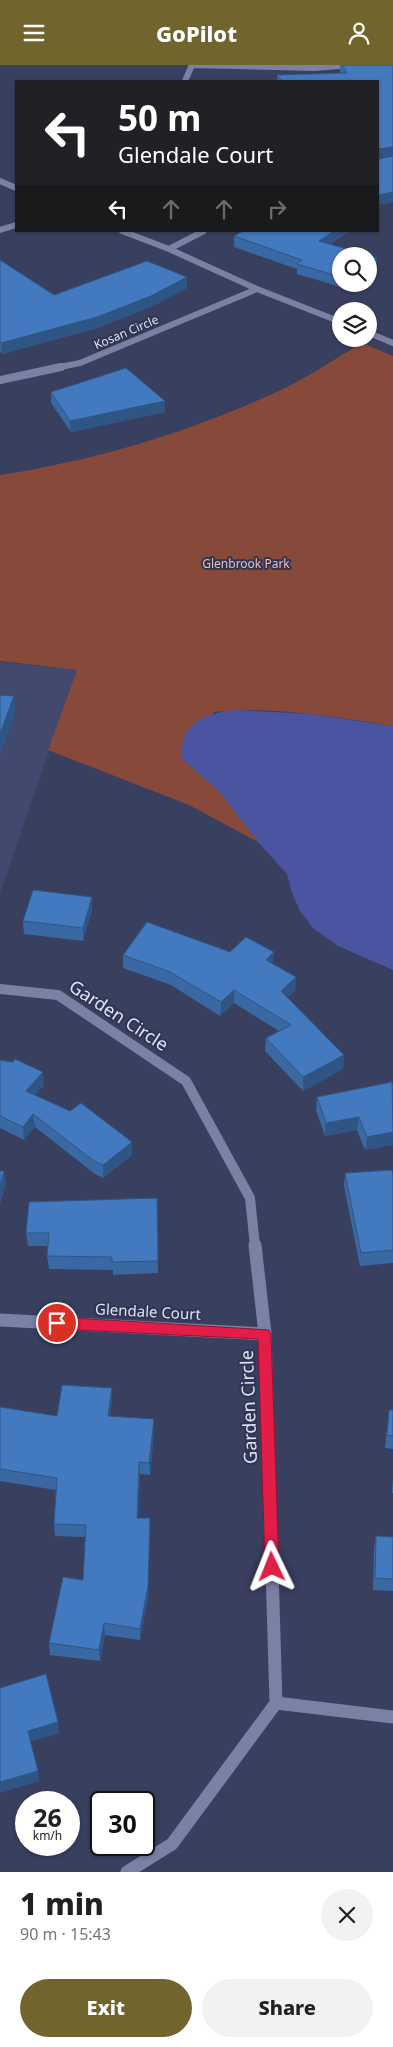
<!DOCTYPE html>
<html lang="en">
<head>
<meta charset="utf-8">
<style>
	body { margin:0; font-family:"Noto Sans",sans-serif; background:#f2f2f2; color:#202124; height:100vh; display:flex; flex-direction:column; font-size:19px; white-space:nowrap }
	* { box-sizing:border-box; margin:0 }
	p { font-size:16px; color:#757577 }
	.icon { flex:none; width:28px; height:28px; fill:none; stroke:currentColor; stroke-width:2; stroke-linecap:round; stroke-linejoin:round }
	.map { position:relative; height:1807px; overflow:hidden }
	.drawer { display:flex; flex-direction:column; background:#fff; flex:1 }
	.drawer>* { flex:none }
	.top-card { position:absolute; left:15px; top:15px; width:364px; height:152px; border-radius:0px; box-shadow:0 1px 4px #0004; background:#202124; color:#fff; overflow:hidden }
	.controls { position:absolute; left:332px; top:182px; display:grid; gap:10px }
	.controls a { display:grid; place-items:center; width:45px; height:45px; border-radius:50%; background:#fff; box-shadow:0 1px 4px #0004; font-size:25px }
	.speed { position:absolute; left:15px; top:1726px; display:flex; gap:10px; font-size:25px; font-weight:700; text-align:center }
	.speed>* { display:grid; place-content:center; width:65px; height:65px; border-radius:50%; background:#fff; box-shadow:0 1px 4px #0004; line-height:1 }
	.speed small { font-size:12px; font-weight:400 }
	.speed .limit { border:2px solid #111; border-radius:8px; background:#fff; color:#111 }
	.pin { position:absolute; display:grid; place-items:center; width:42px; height:42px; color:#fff; margin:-21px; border:2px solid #fff; border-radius:50%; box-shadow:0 1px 5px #0007 }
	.me { position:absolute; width:55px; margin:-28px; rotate:358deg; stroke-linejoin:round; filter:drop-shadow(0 0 4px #0008) }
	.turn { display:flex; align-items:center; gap:18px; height:105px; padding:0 20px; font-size:22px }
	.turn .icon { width:65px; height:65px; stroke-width:2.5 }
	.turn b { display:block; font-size:35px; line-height:42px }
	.lanes { display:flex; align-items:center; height:48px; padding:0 20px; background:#0003; justify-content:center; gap:25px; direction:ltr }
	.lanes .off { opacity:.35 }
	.round { display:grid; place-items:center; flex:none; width:52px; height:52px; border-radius:26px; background:#f2f2f2 }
	.summary { display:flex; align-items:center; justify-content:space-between; height:85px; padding:0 20px }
	h1 { font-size:30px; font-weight:800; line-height:38px }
	.button { display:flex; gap:10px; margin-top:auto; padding:10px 20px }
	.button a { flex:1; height:58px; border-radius:30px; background:#71642c; color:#fff; font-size:20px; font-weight:800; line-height:58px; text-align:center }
	.button a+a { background:#f2f2f2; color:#202124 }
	header { display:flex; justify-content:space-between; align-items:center; height:65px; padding:0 20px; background:#71642c; color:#fff; font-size:22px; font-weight:800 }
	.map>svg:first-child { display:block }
	.built { fill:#42496f }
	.green { fill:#87493a }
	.water { fill:#4b54a0 }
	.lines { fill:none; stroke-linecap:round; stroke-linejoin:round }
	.minor-far3 { stroke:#7a81a5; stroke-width:6 }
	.minor-far2 { stroke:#7a81a5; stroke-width:8 }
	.minor-far1 { stroke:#7a81a5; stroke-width:10 }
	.minor { stroke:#7a81a5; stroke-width:13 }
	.wall { fill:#3a68a3 }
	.shaded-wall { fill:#2f5585 }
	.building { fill:#4379be; stroke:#2f5585 }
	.route { fill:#e11d48; stroke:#92132f }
	.labels { text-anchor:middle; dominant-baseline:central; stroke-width:4; stroke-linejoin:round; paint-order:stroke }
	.far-street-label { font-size:12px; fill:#dde2f5; stroke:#2f3553 }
	.far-park-label { font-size:12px; fill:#f0beb1; stroke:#2f3553 }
	.street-label { font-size:15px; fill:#dde2f5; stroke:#2f3553 }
	.near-street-label { font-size:18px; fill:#dde2f5; stroke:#2f3553 }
</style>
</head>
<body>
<header><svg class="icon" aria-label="menu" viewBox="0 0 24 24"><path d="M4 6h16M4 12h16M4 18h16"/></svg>GoPilot<svg class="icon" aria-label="person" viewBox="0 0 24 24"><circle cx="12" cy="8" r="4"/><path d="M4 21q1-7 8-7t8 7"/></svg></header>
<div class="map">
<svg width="393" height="1807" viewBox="0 0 393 1807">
	<rect width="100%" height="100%" fill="#393f5f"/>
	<!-- built -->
	<path class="built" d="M0 597 77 605 0 828Z"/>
	<!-- green -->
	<path class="green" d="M362 278 393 291V661C333 652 274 641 214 647L182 694 220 727 258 777 189 740 48 685 77 605 0 596V410C97 395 193 366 283 324 310 311 336 293 362 278Z"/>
	<!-- water -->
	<path class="water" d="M236 645 310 649 393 661V905L338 881 313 863 300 846 292 828 287 809 258 777 220 727 182 694C178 658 206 648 236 645Z"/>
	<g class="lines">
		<!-- minor-far3 -->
		<path class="minor-far3" d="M191 0 314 3 352 0
			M185 16 192 0
			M0 116 16 123
			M0 165 16 160
			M122 166 169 184 257 224 341 257
			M169 184 204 166
			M369 268 393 278
			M55 303 80 298 257 224"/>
		<!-- minor-far2 -->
		<path class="minor-far2" d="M0 315 61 302"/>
		<!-- minor-far1 -->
		<path class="minor-far1" d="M0 924 58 930 186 1016 250 1133 255 1181"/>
		<!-- minor -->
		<path class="minor" d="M0 1255 265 1269
			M276 1638 393 1652
			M127 1807 172 1779 276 1638 265 1269 255 1180"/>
	</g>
	<!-- wall -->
	<path class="wall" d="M340 0H393V137L378 140V16H277V10L341 8 340 6Z
		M243 166H350L330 179 377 193 376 204 369 209V191H341V219H356L348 224 297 209V204L234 182V171Z
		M0 195 54 230 187 212V223L151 242 97 263 2 289 0 286Z
		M51 327 165 347 71 367 51 338Z
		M92 832V845L83 876 24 869 23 856Z
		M230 887 273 899 296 912 295 926 287 933 344 990 343 1004 303 1026 265 986 266 973 279 966 234 938 220 951 171 920 123 903V890Z
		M0 995 44 1020 35 1030 132 1077V1090L103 1113 95 1109 35 1062 24 1075 0 1063Z
		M393 1019V1080L365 1085 357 1065 325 1071 316 1045 317 1032Z
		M345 1108 393 1111V1198L360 1201 344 1121Z
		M157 1133 158 1208 113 1210V1205L49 1204 47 1191 48 1181H28L26 1168Z
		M112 1335 110 1351 154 1367 150 1410 140 1409 138 1453H150V1465L148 1533 140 1575 105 1570 100 1596 50 1590 49 1578 83 1515 85 1472 55 1471 54 1459 56 1425 0 1416V1342L57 1351Z
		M389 1345H393V1384L385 1383Z
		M393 1413V1428H392Z
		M376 1471 393 1472V1526L373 1525 374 1483Z"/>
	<!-- shaded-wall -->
	<path class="shaded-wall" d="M393 82V92L378 94V84Z
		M393 127V137L378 140V130Z
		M334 166H350L319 186V176Z
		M377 193 376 204 369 209V199Z
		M187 212V223L151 242 97 263 2 289 1 278Z
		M349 219H356L348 224Z
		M165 336V347L71 367 70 356Z
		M14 631 16 648 0 690V669Z
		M92 832V845L83 876V863Z
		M274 887 273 901 266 895Z
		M296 912 295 926 280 939 281 926Z
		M234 925V938L220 951 221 937Z
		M344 990 343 1004 303 1026V1012Z
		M43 1007 44 1020 27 1039 26 1026Z
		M33 1049 35 1062 24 1075 23 1062Z
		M359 1052 357 1065 325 1071 326 1058Z
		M393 1067V1080L365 1085 367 1072Z
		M132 1077V1090L103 1113V1100Z
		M4 1106 6 1119 0 1140V1122Z
		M112 1323V1335L109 1363 108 1351Z
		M154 1354V1367L150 1410 149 1398Z
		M139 1397 140 1409 137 1465V1453Z
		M150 1453V1465L148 1533 140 1575V1564Z
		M104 1558 105 1570 100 1596 99 1585Z
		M58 1657 59 1668 30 1677 28 1666Z
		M38 1706 39 1716 0 1728V1717Z"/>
	<!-- building -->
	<path class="building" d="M342 0H393V82L378 84V16H282L277 10 347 8Z
		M393 91V127L378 130V93L379 94Z
		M243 166H334L319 176 377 193 369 199V191H341V212L297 199 302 195 234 171Z
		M0 195 54 230 147 196 187 212 151 231 97 252 1 278 0 276Z
		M126 303 165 336 70 356 51 327Z
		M0 630 14 631 0 669Z
		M33 825 92 832 83 863 23 856Z
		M147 857 230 887 246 872 274 887 266 895 296 912 281 926 344 990 303 1012 266 973 291 960 234 925 221 937 170 907 123 890Z
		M15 994 43 1007 26 1026 70 1046 81 1038 132 1077 103 1100 94 1096 33 1049 23 1062 0 1051V995L13 997Z
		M392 1017 393 1067 367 1072 359 1052 326 1058 317 1032Z
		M392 1105 393 1111V1185L361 1188 345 1108Z
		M0 1106H4L0 1122Z
		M157 1133 158 1196 112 1197V1192L47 1191 49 1168H26L29 1137Z
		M62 1320 112 1323 108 1351 154 1354 149 1398 139 1397 137 1453H150L148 1521 140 1564 104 1558 99 1585 49 1578 63 1512 83 1515 86 1460 54 1459 57 1413 0 1404V1342L57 1351Z
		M389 1345H393V1371L387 1370Z
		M376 1471 393 1472V1514L375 1513Z
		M46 1609 58 1657 28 1666 38 1706 0 1717V1623Z"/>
	<!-- route -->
	<path class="route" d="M57 1252 269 1265 271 1269 279 1502 277 1507 272 1509 267 1507 265 1502 258 1274 57 1264 52 1262 50 1258 52 1254Z"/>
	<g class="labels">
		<!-- far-street labels -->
		<g class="far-street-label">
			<text transform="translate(126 267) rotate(-23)">Kosan Circle</text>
		</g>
		<!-- far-park labels -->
		<g class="far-park-label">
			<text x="246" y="498">Glenbrook Park</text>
		</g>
		<!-- street labels -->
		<g class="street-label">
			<text transform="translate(148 1246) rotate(3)">Glendale Court</text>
		</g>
		<!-- near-street labels -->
		<g class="near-street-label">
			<text transform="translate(119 950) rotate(33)">Garden Circle</text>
			<text transform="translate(248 1342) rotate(-92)">Garden Circle</text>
		</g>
	</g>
</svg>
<div class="controls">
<a><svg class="icon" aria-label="search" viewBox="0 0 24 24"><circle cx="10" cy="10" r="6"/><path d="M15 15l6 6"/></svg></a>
<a><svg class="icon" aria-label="layers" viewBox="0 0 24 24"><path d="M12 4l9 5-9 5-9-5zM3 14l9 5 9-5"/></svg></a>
</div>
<div class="speed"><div>26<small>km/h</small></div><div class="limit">30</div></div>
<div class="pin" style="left:57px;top:1258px;background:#d93025"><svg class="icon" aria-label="arrive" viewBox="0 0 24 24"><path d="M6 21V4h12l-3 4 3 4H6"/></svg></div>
<svg class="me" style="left:272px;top:1502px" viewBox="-20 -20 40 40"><path d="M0-17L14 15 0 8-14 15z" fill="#e11d48" stroke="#fff" stroke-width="4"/></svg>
<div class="top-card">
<div class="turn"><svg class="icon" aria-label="left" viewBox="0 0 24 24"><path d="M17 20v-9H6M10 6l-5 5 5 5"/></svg><div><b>50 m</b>Glendale Court</div></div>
<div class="lanes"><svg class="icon" aria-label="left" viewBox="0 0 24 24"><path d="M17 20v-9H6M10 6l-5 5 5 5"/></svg><svg class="icon off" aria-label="ahead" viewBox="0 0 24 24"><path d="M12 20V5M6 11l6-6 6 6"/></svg><svg class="icon off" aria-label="ahead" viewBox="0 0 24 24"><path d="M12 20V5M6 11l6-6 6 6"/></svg><svg class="icon off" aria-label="right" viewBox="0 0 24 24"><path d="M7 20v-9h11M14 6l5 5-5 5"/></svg></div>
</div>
</div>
<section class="drawer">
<div class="summary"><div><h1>1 min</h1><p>90 m · 15:43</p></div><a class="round"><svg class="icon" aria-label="close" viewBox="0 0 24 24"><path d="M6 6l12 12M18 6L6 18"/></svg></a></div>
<div class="button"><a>Exit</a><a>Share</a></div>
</section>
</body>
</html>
